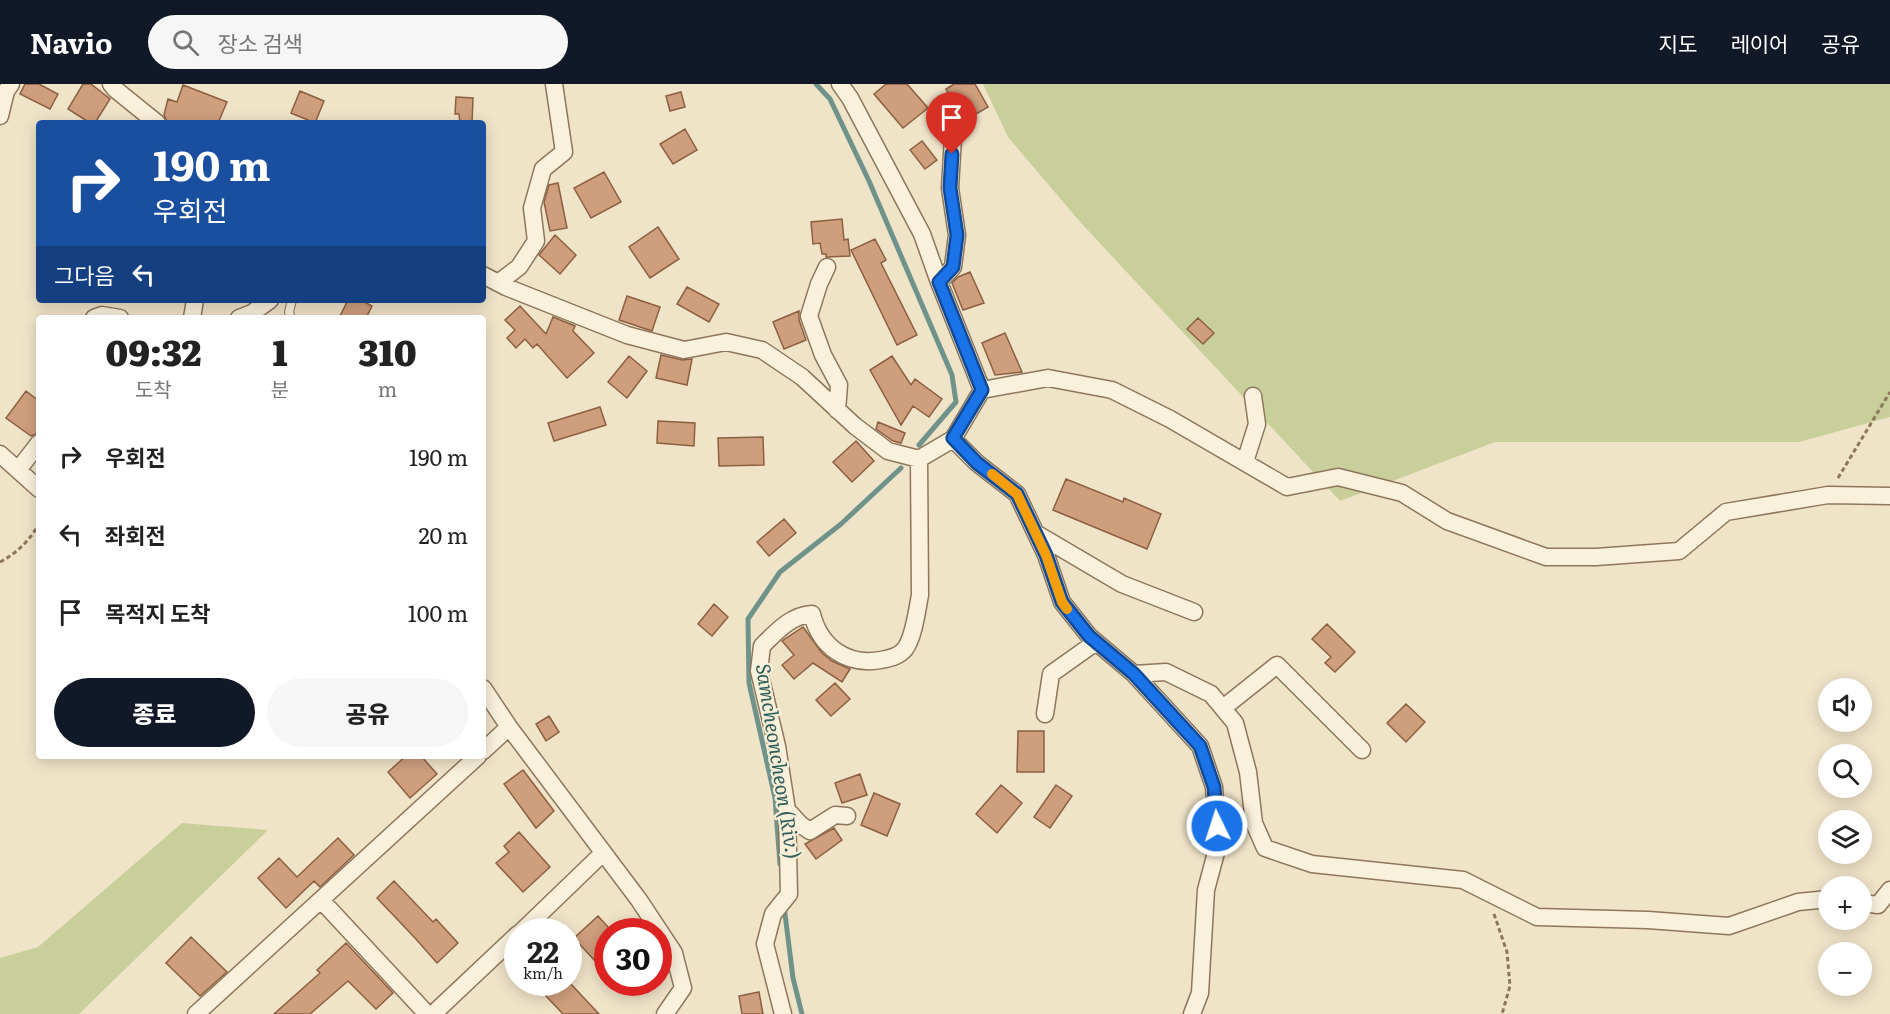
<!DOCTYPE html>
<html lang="ko">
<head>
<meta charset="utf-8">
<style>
	body { margin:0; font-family:Literata,"Noto Sans KR",serif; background:#f6f6f6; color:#222; height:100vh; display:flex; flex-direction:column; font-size:22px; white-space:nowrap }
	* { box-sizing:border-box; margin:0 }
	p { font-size:20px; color:#767676 }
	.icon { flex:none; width:33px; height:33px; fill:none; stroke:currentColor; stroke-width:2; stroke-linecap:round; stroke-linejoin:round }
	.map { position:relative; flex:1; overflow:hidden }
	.side { position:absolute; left:36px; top:231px; width:450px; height:444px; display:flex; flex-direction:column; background:#fff; border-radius:6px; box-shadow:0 3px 15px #0003 }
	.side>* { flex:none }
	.guide { position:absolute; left:36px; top:36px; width:450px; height:183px; border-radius:6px; box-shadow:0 3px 15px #0003; background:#1a4fa0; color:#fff; overflow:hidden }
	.tools { position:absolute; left:1818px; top:594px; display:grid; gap:12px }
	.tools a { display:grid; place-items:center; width:54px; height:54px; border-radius:50%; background:#fff; box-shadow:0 3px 15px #0003; font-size:30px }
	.speed { position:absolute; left:504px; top:834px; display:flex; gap:12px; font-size:30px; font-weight:700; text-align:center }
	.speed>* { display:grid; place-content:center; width:78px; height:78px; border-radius:50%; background:#fff; box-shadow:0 3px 15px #0003; line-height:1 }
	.speed small { font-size:15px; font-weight:400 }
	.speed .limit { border:9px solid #d22; background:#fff; color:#111 }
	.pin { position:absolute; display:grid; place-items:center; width:51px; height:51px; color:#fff; margin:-62px -26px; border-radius:50% 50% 50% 0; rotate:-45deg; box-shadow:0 0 6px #0007 }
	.pin .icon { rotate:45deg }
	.me { position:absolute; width:66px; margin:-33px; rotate:356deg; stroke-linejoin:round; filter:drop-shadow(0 0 4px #0008) }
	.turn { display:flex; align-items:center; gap:21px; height:126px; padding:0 18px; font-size:27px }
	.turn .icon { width:78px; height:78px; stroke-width:2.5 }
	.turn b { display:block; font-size:42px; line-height:51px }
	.then { display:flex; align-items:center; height:57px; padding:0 18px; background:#0003; gap:12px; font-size:22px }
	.eta { display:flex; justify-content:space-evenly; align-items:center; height:102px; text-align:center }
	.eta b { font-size:36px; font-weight:800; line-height:42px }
	.primary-button { display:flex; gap:12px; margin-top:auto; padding:12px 18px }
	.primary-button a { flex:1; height:69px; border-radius:36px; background:#111827; color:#fff; font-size:24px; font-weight:800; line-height:69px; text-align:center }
	.primary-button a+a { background:#f6f6f6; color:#222 }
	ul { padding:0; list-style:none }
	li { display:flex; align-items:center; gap:18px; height:78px; padding:0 18px }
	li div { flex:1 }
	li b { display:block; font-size:22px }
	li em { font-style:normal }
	header { display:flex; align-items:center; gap:36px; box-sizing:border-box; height:84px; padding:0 30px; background:#111827; color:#fff }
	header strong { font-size:28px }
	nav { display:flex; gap:33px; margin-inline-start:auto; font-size:21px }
	.search { width:420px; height:54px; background:#f6f6f6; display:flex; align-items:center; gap:15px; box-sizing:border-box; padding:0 21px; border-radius:33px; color:#767676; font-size:22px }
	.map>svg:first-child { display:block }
	.green { fill:#c9cf9b }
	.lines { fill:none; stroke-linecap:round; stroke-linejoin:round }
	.stream { stroke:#6f938a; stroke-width:5 }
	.building { fill:#cf9f7d; stroke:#8d5f41; stroke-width:1.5 }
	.lane-casing { stroke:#8d765c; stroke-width:10 }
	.street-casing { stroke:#8d765c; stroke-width:19 }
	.path { stroke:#8d765c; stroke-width:3; stroke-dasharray:4.5 3; stroke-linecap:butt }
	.lane { stroke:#faf1dc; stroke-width:8 }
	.street { stroke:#faf1dc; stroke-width:16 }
	.route-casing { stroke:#114b97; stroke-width:15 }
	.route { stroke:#1a73e8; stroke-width:10 }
	.slow { stroke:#f59e0b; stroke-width:10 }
	.labels { text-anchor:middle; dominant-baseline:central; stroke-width:4.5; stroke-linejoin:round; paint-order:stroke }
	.water-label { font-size:20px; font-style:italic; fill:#2f5d5a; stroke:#f7eed8 }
</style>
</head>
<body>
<header>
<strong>Navio</strong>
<div class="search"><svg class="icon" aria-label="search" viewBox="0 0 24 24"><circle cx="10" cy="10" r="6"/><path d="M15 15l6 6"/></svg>장소 검색</div>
<nav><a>지도</a><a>레이어</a><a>공유</a></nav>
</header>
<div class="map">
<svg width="1890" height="930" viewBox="0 0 1890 930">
	<rect width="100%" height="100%" fill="#f0e4c8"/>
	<!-- green -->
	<path class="green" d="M983 0H1890V333L1799 358H1495L1340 417 1081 139 1008 53Z
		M182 739 268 746 79 930H0V874L38 863Z"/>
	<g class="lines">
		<!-- stream -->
		<path class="stream" d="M816 0 830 15 869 97 952 291 956 318 919 361
			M780 780 775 714 749 599 748 535 780 488 841 440 901 384
			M784 822 793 894 802 930"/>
	</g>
	<!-- building -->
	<path class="building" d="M25 0H39L58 10 50 25 20 10Z
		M83 0H91L110 15 95 39H90L68 25Z
		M886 0H907L928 24 903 44 874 10Z
		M954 0H975L988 23 964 37 946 5Z
		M183 1 227 18 218 39H170L167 37 164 31 168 15 177 18Z
		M300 7 324 17 315 39 291 29Z
		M681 8 685 23 670 27 666 12Z
		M456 13 473 14 472 39H460L459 30H455Z
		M685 45 697 66 673 80 660 60Z
		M922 57 937 76 925 85 910 66Z
		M604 88 621 118 591 134 574 104Z
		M558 99 567 144 550 147 544 118 549 101Z
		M842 135 844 156 848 155 850 172 826 173V170H822L820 159 813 160 811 138Z
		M658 143 679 175 650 194 629 163Z
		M555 151 576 171 560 190 539 171Z
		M875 155 886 176 881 179 917 251 897 261 851 166Z
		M970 188 984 219 963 226 952 199 958 193Z
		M687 203 719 220 709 238 677 220Z
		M627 212 660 223 652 247 619 236Z
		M348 216H361L372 222 366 234H339Z
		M520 222 546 250 553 233 575 242 573 247 594 269 567 294 537 260 533 264 525 255 516 264 507 254 515 246 505 236Z
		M799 227V236L806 256 784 265 773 238Z
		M1198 234 1214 249 1203 260 1187 245Z
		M1005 249 1022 288 995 291 982 259Z
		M661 271 682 276 692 275 687 301 656 294Z
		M629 272 647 287 627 314 608 298Z
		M892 272 911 301 915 295 942 315 929 333 913 322 901 341 870 286Z
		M26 307 39 317V349L31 352 6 334Z
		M600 323 606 341 554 357 548 339Z
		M658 337 695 339 694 362 657 359Z
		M878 338 905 349 901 359 893 357 876 345Z
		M763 353 764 381 719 382 718 354Z
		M856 357 874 377 852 398 833 378Z
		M1066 395 1123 418 1124 414 1161 430 1147 465 1053 426Z
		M784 435 796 449 769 472 757 458Z
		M714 520 728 533 712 552 698 540Z
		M1327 540 1355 568 1335 588 1325 579 1331 573 1312 555Z
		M803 543 822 569 832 577 850 585 842 598 813 579 794 595 782 581 794 571 782 557Z
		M835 599 850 615 831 632 816 616Z
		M1406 620 1425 638 1406 658 1387 639Z
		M549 632 559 648 546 657 536 640Z
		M1018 647H1044V688H1017Z
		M406 672H421L437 690 410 714 388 688Z
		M523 686 554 727 536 744 504 700Z
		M860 690 867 711 842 719 835 699Z
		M1001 701 1022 719 997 749 976 730Z
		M1056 701 1072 712 1050 744 1034 733Z
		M874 709 900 720 887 752 861 741Z
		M834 744 842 756 816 775 805 760Z
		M519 748 550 783 523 808 496 779 509 768 504 762Z
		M338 754 354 771 320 803 314 797 286 824 258 794 279 774 297 793Z
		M394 797 433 838 436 835 458 859 437 879 415 854 377 814Z
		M598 832 608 843V866L595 877 574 854Z
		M191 853 227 888 200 912 166 879Z
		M346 859 393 909 376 925 348 897 310 930H274L320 889 317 886Z
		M557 898H569L599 930H563L545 911Z
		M759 908 763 930H742L739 912Z"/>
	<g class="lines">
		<defs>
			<path id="lane" d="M291 234 289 228 292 216"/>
			<path id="street" d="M111 0 115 5 157 39
				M840 0 850 14 922 150 939 198
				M0 32 6 7 11 0
				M827 183 819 200 809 232 823 271 839 301 837 326
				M483 191 506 203 627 251 684 266 726 258 762 266 802 293 855 342 888 367 919 375 953 355 982 306 939 198 953 183 957 151 950 104 953 54
				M498 199 519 183 536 157 532 124 543 85 564 68 554 0
				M94 234 102 231 120 234
				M192 234 195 216
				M239 234 252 229 270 216
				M982 306 1048 294 1112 306 1170 335 1287 403 1338 393 1402 409 1447 437 1546 473H1596L1679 467 1726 428 1828 411 1890 412
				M953 355 977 379 1017 410 1046 471 1062 518 1089 552 1134 590 1200 662 1214 703 1218 761 1206 806 1200 909 1192 930
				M0 370 39 405
				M1245 378 1257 340 1253 312
				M18 386 39 359
				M1037 450 1122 500 1194 528
				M1134 590 1166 588 1211 610 1235 639 1248 688 1254 739 1265 764 1312 780 1463 796 1537 833 1648 836 1729 842 1798 818 1828 815
				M483 604 509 643 639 816 674 869 683 904 665 930
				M1223 624 1277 581 1362 666
				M1045 630 1051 590 1096 558
				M483 667 509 643
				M787 726 801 741 810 747 835 731 847 732
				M321 816 427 930
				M1862 819 1878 821 1890 806
				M521 848 603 769
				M196 930 478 672
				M433 930 518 850
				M783 930 765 860 773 830 789 810 787 726 777 662 759 587 762 562C776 548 791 531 812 530 820 563 847 582 881 576 890 574 898 573 905 565 914 553 917 526 920 511L919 375"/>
		</defs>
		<!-- lane casing -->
		<use href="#lane" class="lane-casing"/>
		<!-- street casing -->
		<use href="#street" class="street-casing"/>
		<!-- path -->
		<path class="path" d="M1838 394 1890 308
			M0 478C17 469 30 456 39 440
			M1494 830 1507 868 1510 902 1502 930"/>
		<!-- lane -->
		<use href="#lane" class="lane"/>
		<!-- street -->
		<use href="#street" class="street"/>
	</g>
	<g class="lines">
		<defs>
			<path id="route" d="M952 70 950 104 957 151 953 183 939 198 982 306 953 354 977 379 1017 410 1046 471 1062 518 1089 552 1134 590 1200 662 1214 703 1217 742"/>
		</defs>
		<!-- route casing -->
		<use href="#route" class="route-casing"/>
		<!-- route -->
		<use href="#route" class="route"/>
		<!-- slow -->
		<path class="slow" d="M992 390 1017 410 1046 471 1062 518 1067 525"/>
	</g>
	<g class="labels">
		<!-- water labels -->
		<g class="water-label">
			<text transform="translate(780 677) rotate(81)">Samcheoncheon (Riv.)</text>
		</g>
	</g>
</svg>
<div class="tools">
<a><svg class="icon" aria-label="sound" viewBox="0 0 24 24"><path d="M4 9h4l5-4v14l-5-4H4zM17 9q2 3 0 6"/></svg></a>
<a><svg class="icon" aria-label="search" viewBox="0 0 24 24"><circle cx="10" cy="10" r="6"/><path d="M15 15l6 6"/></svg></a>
<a><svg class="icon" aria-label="layers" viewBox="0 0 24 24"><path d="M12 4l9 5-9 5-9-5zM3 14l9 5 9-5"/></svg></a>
<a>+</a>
<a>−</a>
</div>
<div class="speed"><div>22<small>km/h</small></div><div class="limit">30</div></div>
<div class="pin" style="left:952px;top:70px;background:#d93025"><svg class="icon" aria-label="arrive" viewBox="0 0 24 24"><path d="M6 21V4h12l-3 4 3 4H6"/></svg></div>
<svg class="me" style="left:1217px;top:742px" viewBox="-20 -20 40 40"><circle r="17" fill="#1a73e8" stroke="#fff" stroke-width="3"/><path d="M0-11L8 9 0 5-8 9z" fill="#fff"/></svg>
<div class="guide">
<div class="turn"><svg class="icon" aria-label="right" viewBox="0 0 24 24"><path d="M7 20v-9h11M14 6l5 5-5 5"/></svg><div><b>190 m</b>우회전</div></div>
<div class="then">그다음<svg class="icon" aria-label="left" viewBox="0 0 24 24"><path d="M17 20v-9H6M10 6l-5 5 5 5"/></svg></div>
</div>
<section class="side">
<div class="eta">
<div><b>09:32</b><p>도착</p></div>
<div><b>1</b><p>분</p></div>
<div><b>310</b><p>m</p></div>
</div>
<ul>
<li><svg class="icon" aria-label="right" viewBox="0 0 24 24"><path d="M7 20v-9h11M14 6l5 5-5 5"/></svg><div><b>우회전</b></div><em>190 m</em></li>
<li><svg class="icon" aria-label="left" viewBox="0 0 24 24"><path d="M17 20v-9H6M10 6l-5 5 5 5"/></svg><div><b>좌회전</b></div><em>20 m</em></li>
<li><svg class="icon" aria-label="arrive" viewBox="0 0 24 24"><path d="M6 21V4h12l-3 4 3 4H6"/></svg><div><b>목적지 도착</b></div><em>100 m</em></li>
</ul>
<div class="primary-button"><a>종료</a><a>공유</a></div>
</section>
</div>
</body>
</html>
